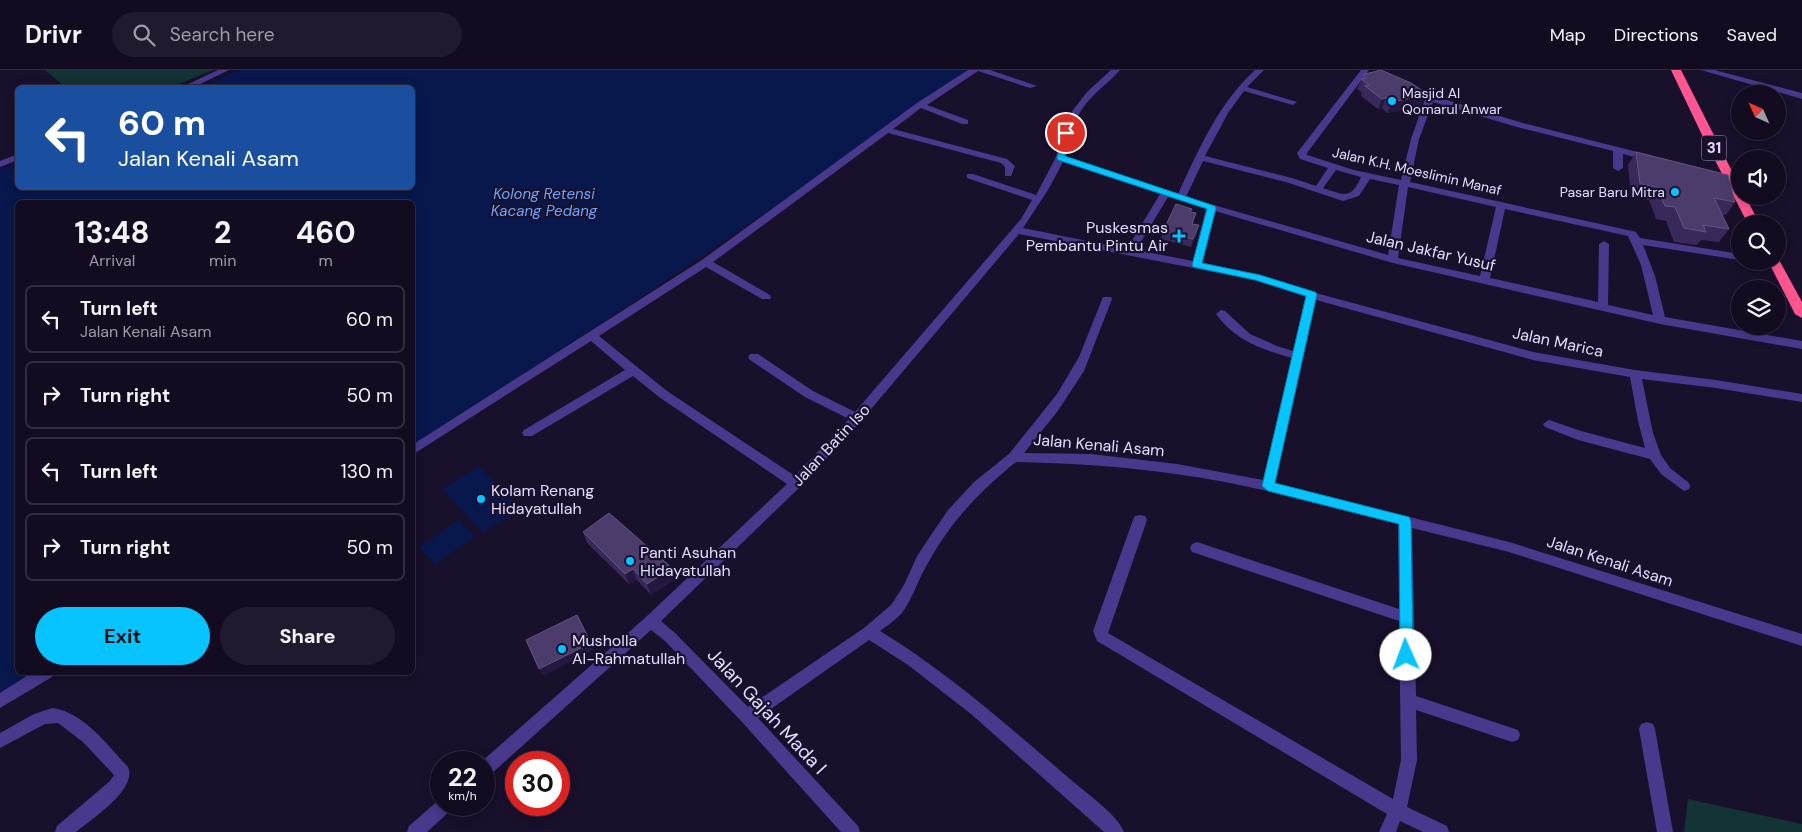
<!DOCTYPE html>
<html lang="en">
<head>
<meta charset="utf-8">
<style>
	body { margin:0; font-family:"DM Sans",sans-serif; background:#201a2e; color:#f1f3f6; height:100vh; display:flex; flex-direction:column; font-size:19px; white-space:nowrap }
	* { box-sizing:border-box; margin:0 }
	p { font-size:16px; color:#9d9ba5 }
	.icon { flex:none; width:28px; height:28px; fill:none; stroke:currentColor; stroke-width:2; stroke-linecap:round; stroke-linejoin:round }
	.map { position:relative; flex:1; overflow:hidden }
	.details { position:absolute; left:15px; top:130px; width:400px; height:475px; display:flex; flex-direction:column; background:#130c21; border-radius:8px; box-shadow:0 2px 12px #0003,0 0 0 1px #322c3f }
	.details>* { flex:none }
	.guide { position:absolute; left:15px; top:15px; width:400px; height:105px; border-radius:8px; box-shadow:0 2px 12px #0003,0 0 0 1px #322c3f; background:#1a4fa0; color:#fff; overflow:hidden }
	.needle { width:32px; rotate:315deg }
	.tools { position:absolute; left:1731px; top:15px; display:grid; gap:10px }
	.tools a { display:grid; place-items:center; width:55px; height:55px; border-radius:50%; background:#130c21; box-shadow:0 2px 12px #0003,0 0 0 1px #322c3f; font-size:25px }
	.speed { position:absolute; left:430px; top:681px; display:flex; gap:10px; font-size:25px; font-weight:700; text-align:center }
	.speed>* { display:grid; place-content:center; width:65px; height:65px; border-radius:50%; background:#130c21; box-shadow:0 2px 12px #0003,0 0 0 1px #322c3f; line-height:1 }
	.speed small { font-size:12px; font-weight:400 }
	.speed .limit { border:8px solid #d22; background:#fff; color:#111 }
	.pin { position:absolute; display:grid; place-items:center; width:42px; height:42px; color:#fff; margin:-21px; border:2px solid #fff; border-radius:50%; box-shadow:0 1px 5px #0007 }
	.me { position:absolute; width:55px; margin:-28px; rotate:358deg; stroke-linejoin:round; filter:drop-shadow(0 0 4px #0008) }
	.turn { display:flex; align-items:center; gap:18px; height:105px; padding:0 20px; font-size:22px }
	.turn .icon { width:65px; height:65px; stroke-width:2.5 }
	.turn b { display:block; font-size:35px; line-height:42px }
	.eta { display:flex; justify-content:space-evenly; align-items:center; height:85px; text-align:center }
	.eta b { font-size:30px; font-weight:700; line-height:35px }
	.button { display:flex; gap:10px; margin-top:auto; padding:10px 20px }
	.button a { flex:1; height:58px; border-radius:30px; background:#07c4ff; color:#111; font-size:20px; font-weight:700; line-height:58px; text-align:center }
	.button a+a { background:#201a2e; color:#f1f3f6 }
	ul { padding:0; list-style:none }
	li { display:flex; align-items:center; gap:15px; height:68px; margin:0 10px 8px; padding:0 10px; border:2px solid #322c3f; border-radius:8px }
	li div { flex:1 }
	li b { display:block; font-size:19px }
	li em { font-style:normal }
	header { display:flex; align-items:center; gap:30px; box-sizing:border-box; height:70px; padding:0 25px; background:#130c21; border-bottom:1px solid #322c3f }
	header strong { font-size:24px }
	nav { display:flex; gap:28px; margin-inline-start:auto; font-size:18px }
	.search { width:350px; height:45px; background:#201a2e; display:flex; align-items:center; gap:12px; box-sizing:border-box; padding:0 18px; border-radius:28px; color:#9d9ba5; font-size:19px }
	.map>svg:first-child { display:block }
	.green { fill:#133337 }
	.water { fill:#08184d }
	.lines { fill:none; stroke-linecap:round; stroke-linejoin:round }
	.minor { fill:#48398d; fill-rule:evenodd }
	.highway { fill:#ff568f; fill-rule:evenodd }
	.wall { fill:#39285a }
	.shaded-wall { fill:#241740 }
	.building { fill:#4b3c6c; stroke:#635583 }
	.route { fill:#07c4ff; stroke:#057fa6 }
	.poi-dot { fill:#07c4ff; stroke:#19102c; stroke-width:2 }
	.labels { text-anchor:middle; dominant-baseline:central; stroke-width:4.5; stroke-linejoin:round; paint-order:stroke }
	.far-poi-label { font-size:14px; fill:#e4dbff; stroke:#19102c; text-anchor:start }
	.far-street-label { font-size:14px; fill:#e4dbff; stroke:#19102c }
	.shield { fill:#19102c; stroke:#a79ec0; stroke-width:1 }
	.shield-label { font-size:15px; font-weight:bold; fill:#e4dbff }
	.far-water-label { font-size:15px; font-style:italic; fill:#69a5ff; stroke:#19102c }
	.poi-label { font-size:16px; fill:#e4dbff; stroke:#19102c; text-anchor:start }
	.street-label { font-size:16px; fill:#e4dbff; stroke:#19102c }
	.near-street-label { font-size:19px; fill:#e4dbff; stroke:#19102c }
</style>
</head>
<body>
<header>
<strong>Drivr</strong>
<div class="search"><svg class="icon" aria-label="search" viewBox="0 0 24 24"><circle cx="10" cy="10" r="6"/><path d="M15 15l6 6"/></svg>Search here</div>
<nav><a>Map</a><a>Directions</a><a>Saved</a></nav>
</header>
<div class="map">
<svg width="1802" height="762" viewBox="0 0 1802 762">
	<rect width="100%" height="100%" fill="#19102c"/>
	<!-- green -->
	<path class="green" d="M45 0H213L171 17 62 18 64 16Z
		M1688 729 1802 754V762H1684Z"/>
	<!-- water -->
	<path class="water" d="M239 0H970C904 42 843 89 778 134 658 217 536 297 413 375L412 132H18V602L36 603 0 624V99L17 93 18 118H412V18L200 17Z
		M479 396 521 439 483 463 442 419Z
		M459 450 475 467 435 494 419 477Z"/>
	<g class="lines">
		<!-- minor -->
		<path class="minor" d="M218 0H229L192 18H180Z
			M968 0H990L1037 16 1030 18 978 1 927 35 968 50V54H962L921 38 893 59 1007 89 1015 96 1011 106H1005V97L1001 93 888 63 713 192 770 225 771 227 770 229H762L706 197 599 266 667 321 795 406 849 349 805 327 750 290 748 287 750 284H758L813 321 855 342 1021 149 1032 130 967 108V104H973L1036 125 1055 89 1066 54 1073 40 1087 22 1111 0H1120C1106 16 1088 26 1078 46 1072 59 1071 73 1066 86L1178 124C1199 79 1218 34 1255 0H1264L1247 17 1297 32 1293 35 1244 21 1228 43 1205 86 1292 108 1316 116 1328 98 1300 89 1297 83 1361 0H1369L1307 83V85L1354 100 1401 110 1411 69 1425 29 1406 21V17L1409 16 1433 26 1523 53 1653 86V90L1650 91 1623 84V98L1618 101 1613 98V81L1517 57 1433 32 1419 69 1410 112 1632 161 1636 162 1640 168 1740 184V190L1643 175 1655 206 1665 247 1802 271V279L1660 254 1393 193 1215 141 1203 193 1261 205 1316 223 1533 282 1635 300 1716 310 1802 324V332L1716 318 1642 309 1653 363 1661 385 1670 398 1689 413 1690 416 1689 419 1684 421 1661 404 1650 389 1578 370 1545 357 1543 354 1549 350 1581 361 1645 378 1638 351 1630 307 1533 290 1316 230 1275 413 1509 472 1802 564V576L1509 482 1412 458 1416 626 1518 660 1520 665 1518 670 1512 672 1416 640 1417 690 1407 737 1447 756 1449 762H1423L1400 751 1396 762H1379L1387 744 1097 571 1093 561 1133 450 1135 446 1140 445 1145 446 1147 450 1108 563 1393 729 1401 690 1399 551 1192 482 1190 478 1192 474 1197 472 1399 539 1398 454C1325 435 1251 414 1175 404 1122 396 1069 393 1016 392 979 422 951 451 928 493 918 509 913 529 901 544 895 550 887 556 880 561 949 603 1009 657 1070 709 1085 722 1117 744 1124 762H1104L971 644 908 595 869 570 758 648 858 756 860 762H841L742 652 665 571 651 560 490 705 484 708V692H481L646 547 787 414 659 327 633 306 532 366H524L522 363 524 360 625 300 591 271 412 385V375L702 190 917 33ZM1203 91 1286 112 1343 131 1359 126 1370 109 1399 115 1388 185 1186 127ZM1063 92 1160 124 1127 179 1023 158 1048 120ZM1336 100 1361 107C1351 130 1344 125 1323 118ZM1408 117 1496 137 1480 206 1398 188ZM1168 127 1206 138 1193 191 1136 180ZM1505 139 1628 166 1641 195 1653 245 1608 235 1609 174 1604 171 1599 174 1598 232 1490 208ZM1019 164 1255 210 1306 227 1293 281 1277 276 1250 264 1225 241 1221 240 1216 244C1234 270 1263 280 1292 288L1263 410 1177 394 1091 384 1024 383 1057 342 1084 301 1112 229 1111 227H1103L1079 287 1057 324 1009 384 974 412 948 440 917 486 904 515 891 535 864 558 748 637 675 563 661 551 801 416 861 351Z
			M1701 0H1714L1802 23V29Z
			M18 84V90L0 97V91Z
			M33 602H54L52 607 0 638V623Z
			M52 638C84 642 107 675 128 697 138 719 92 749 76 762H55L57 756 110 711 114 705 83 672 58 653 45 654 0 678V663L34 644Z
			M1647 652 1653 654 1655 659 1673 762H1657L1639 659 1641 654Z
			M441 728V735H452L450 741 427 762H407L409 756Z"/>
		<!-- highway -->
		<path class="highway" d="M1671 0H1681L1740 117V126H1745L1760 154H1748L1703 67Z
			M1778 188 1802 232V248L1795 244 1768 191H1778Z"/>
	</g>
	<!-- wall -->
	<path class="wall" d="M1363 6 1426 23 1421 34 1417 37 1387 43 1382 38 1378 39 1361 26 1362 23 1357 19Z
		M1636 82 1735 132 1726 145 1722 144 1729 159 1719 172 1701 170 1697 175 1674 172 1666 151 1656 149 1649 130 1631 127 1628 95Z
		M1192 139 1191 142 1193 154 1197 163 1191 177 1161 169 1163 161Z
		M583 462 675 509 651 525 637 510 629 514 587 473Z"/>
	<!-- shaded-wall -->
	<path class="shaded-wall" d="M1426 23 1421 34 1417 37 1387 43 1392 32Z
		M1386 28 1382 38 1378 39 1382 29Z
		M1199 155 1197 163 1191 177 1193 169Z
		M672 498 675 509 651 525 647 514Z
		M633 499 637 510 629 514 625 504Z
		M591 573 594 580 543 606 539 599Z"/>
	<!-- building -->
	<path class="building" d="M1381 0 1411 13 1426 23 1421 26 1392 32 1386 28 1382 29 1365 16 1369 15 1361 9 1366 8 1363 6 1365 4Z
		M1636 82 1728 105 1735 132 1714 128 1729 159 1703 155 1706 162 1684 158 1675 137 1665 136 1657 117 1640 114Z
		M1176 134 1192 139 1190 142 1196 143 1192 154 1199 155 1193 169 1163 161Z
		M609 443 672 498 647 514 633 499 625 504 583 462Z
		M577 545 591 573 539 599 526 570Z"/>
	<!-- route -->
	<path class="route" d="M1063 61 1070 63 1065 86 1215 136 1216 138 1202 193 1260 205 1315 222 1317 224 1275 413 1409 447 1411 451 1413 585 1411 589 1406 591 1402 589 1400 585 1399 454 1268 421 1262 416 1306 226 1255 210 1193 197 1192 195 1207 139 1058 90 1057 88Z"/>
	<!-- markers -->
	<g class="poi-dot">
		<circle cx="1392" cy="31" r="5"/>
		<circle cx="1675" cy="122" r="5"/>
		<path d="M1176.5 158.5h5v5h5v5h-5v5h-5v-5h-5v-5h5z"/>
		<circle cx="481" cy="429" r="5"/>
		<circle cx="630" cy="491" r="5"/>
		<circle cx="562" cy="579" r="5"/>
	</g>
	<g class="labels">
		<!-- far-poi labels -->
		<g class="far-poi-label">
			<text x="1402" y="23">Masjid Al<tspan x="1402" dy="16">Qomarul Anwar</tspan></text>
			<text x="1665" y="122" text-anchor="end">Pasar Baru Mitra</text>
		</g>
		<!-- far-street labels -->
		<g class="far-street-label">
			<text transform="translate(1417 101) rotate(13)">Jalan K.H. Moeslimin Manaf</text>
		</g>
		<!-- shield labels -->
		<rect class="shield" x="1701.5" y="65.5" width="25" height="25" rx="4"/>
		<g class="shield-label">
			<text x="1714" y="78">31</text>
		</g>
		<!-- far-water labels -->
		<g class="far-water-label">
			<text x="544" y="124">Kolong Retensi<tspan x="544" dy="17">Kacang Pedang</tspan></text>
		</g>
		<!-- poi labels -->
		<g class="poi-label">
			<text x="1168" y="157" text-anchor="end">Puskesmas<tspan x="1168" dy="18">Pembantu Pintu Air</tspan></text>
			<text x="491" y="420">Kolam Renang<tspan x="491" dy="18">Hidayatullah</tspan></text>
			<text x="640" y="482">Panti Asuhan<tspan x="640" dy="18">Hidayatullah</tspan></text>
			<text x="572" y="570">Musholla<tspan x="572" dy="18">Al-Rahmatullah</tspan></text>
		</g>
		<!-- street labels -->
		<g class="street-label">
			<text transform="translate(1431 181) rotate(13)">Jalan Jakfar Yusuf</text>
			<text transform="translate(1558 272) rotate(12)">Jalan Marica</text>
			<text transform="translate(831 375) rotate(-47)">Jalan Batin Iso</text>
			<text transform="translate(1099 375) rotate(5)">Jalan Kenali Asam</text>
			<text transform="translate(1610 491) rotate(18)">Jalan Kenali Asam</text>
		</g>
		<!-- near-street labels -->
		<g class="near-street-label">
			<text transform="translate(767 641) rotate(47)">Jalan Gajah Mada I</text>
		</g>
	</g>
</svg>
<div class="tools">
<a><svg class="needle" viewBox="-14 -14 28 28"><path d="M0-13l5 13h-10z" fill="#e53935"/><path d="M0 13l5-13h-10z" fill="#9d9ba5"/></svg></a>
<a><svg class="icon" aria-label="sound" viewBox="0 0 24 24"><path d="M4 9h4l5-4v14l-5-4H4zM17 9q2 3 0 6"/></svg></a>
<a><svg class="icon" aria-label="search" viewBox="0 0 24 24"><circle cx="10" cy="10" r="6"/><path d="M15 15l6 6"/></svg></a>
<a><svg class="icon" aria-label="layers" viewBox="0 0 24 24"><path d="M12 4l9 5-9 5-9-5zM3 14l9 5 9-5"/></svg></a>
</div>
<div class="speed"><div>22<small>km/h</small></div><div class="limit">30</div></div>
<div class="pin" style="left:1066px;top:63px;background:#d93025"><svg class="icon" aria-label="arrive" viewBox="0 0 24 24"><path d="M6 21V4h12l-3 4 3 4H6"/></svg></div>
<svg class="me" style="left:1406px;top:585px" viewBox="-20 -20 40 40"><circle r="19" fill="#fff"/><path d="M0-13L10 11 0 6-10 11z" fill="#07c4ff"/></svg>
<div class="guide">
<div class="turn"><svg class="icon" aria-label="left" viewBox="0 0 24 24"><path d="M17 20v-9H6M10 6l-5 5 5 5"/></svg><div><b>60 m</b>Jalan Kenali Asam</div></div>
</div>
<section class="details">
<div class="eta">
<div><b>13:48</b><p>Arrival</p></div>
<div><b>2</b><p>min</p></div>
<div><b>460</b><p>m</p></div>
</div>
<ul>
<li><svg class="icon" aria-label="left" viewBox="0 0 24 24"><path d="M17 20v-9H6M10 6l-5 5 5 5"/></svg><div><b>Turn left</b><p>Jalan Kenali Asam</p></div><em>60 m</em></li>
<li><svg class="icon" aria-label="right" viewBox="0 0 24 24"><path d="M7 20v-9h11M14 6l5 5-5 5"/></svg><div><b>Turn right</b></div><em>50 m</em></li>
<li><svg class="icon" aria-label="left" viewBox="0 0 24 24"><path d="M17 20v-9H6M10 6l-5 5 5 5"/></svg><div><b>Turn left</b></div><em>130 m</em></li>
<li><svg class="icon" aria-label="right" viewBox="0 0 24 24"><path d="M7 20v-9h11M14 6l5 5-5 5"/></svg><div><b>Turn right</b></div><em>50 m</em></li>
</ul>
<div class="button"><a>Exit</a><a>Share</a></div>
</section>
</div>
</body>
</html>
